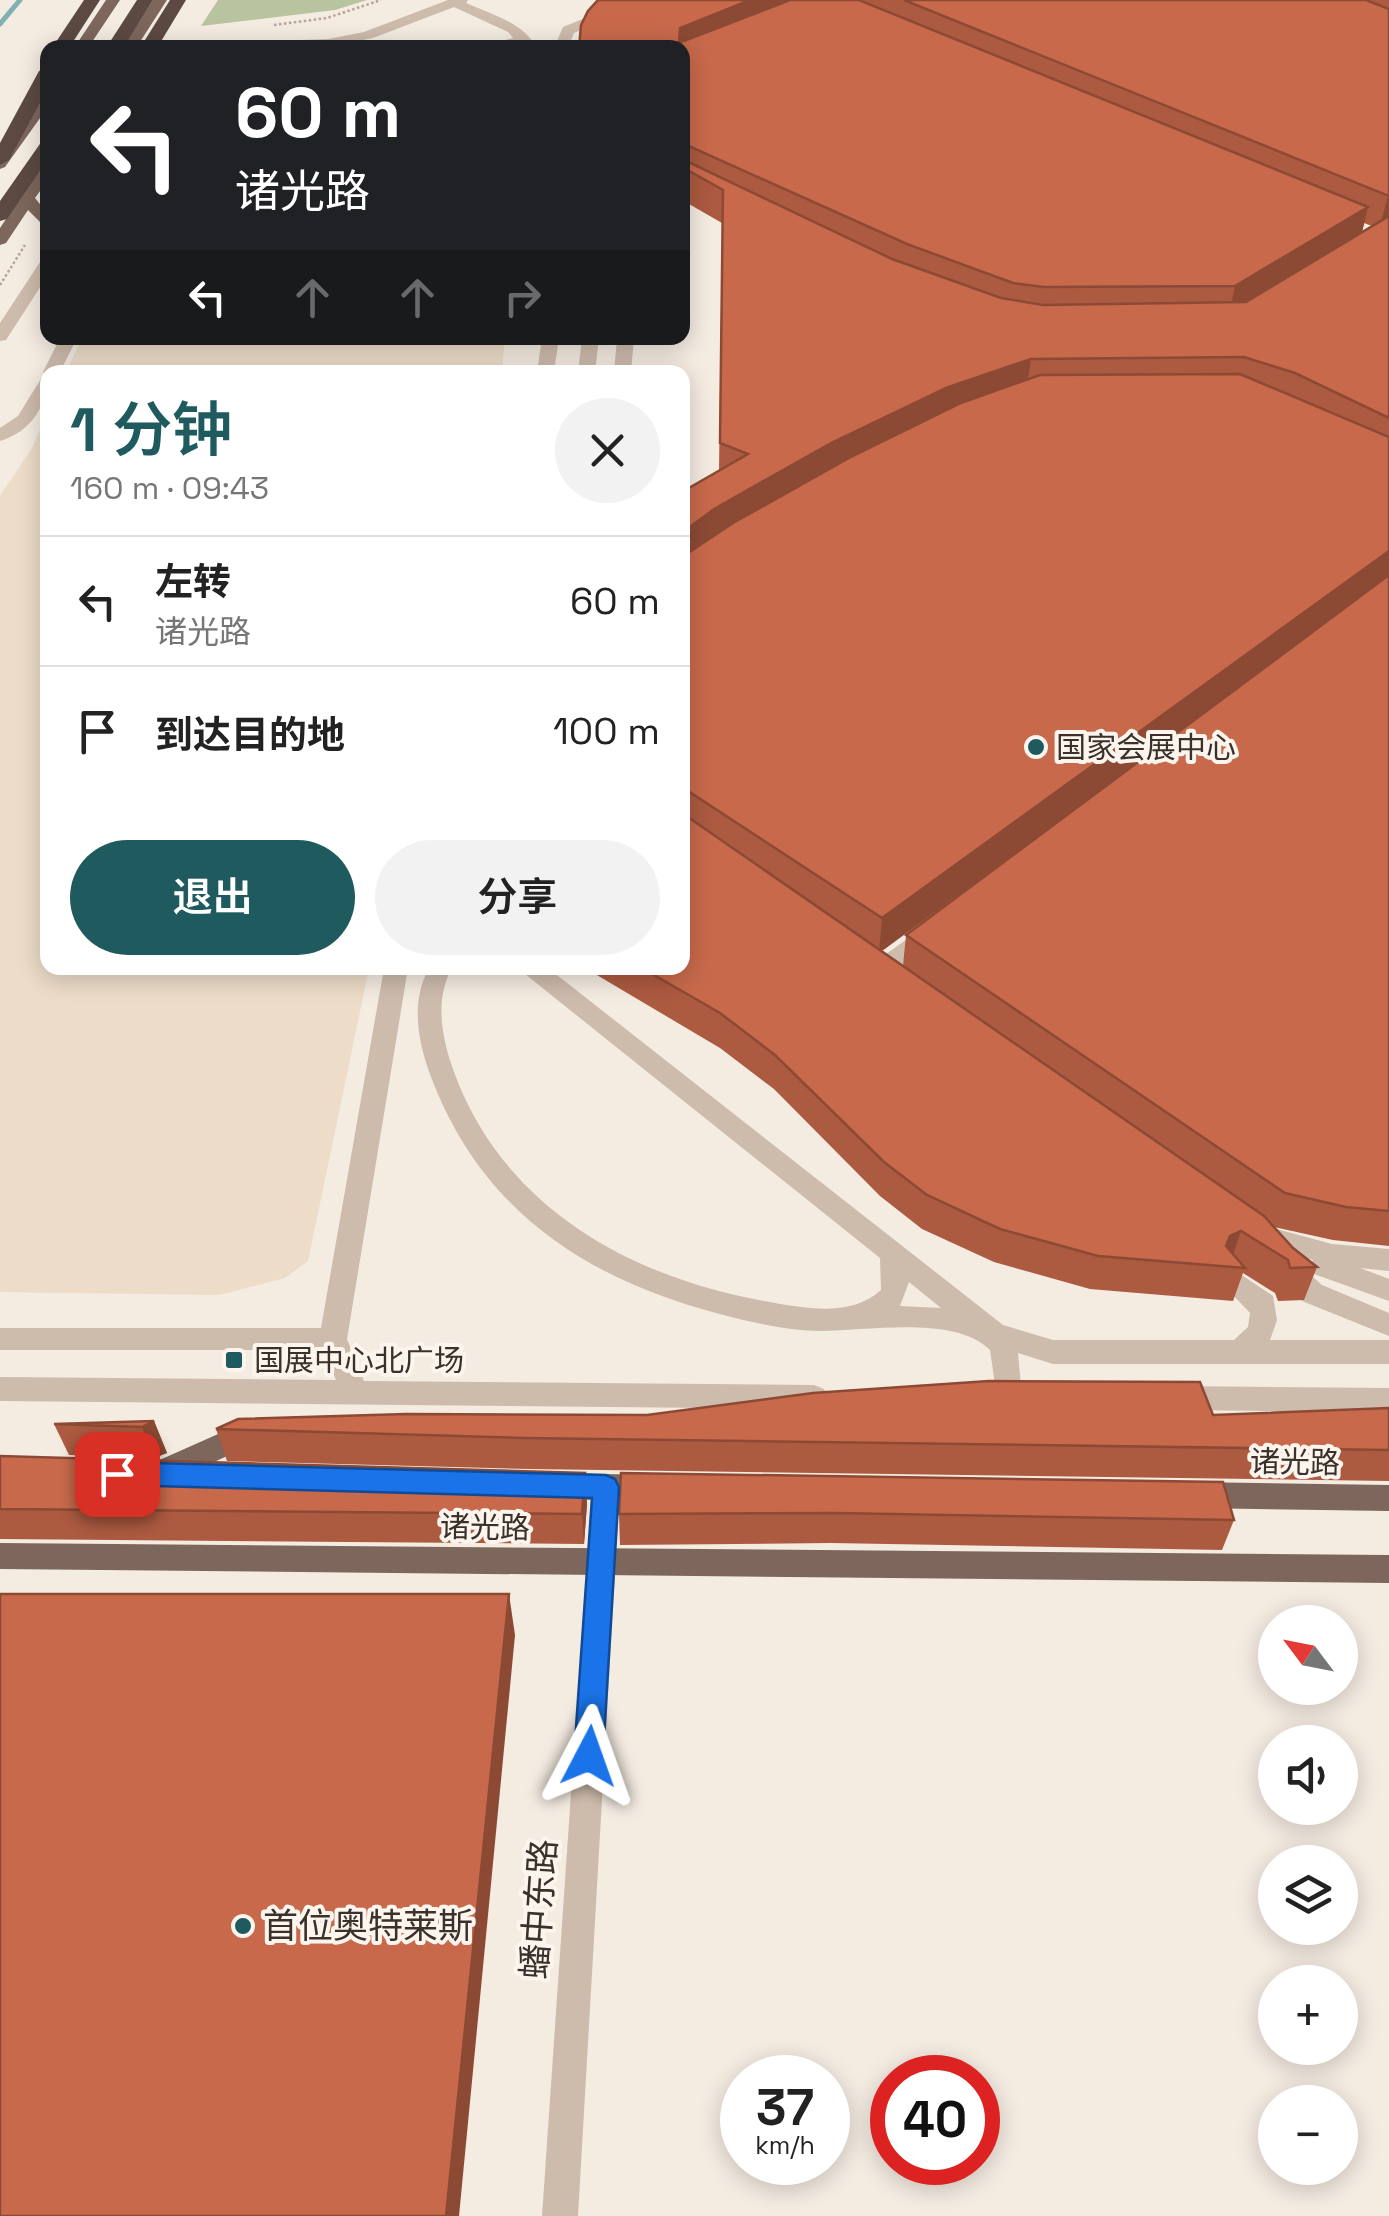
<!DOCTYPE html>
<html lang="zh">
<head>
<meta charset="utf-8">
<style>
	body { margin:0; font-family:"Space Grotesk","Noto Sans SC",sans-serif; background:#f2f2f2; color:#222; height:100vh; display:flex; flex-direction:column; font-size:38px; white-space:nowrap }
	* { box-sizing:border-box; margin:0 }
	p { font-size:32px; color:#767676 }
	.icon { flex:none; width:55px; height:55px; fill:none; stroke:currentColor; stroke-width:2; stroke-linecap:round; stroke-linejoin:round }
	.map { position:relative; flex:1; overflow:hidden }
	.panel { position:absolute; left:40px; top:365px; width:650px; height:610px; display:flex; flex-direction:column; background:#fff; border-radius:20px; box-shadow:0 5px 25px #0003 }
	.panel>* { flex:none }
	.hud { position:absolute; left:40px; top:40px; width:650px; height:305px; border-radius:20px; box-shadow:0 5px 25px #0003; background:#202124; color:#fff; overflow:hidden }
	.needle { width:65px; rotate:302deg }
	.fabs { position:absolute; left:1258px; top:1605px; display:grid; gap:20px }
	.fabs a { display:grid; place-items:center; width:100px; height:100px; border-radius:50%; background:#fff; box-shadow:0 5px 25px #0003; font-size:50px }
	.speed { position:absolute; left:720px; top:2055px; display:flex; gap:20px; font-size:50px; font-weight:700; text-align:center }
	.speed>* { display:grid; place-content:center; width:130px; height:130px; border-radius:50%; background:#fff; box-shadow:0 5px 25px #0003; line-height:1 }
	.speed small { font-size:25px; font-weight:400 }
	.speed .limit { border:15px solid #d22; background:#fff; color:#111 }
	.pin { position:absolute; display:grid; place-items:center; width:85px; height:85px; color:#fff; margin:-42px; border-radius:20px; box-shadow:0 5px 15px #0006 }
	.me { position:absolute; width:110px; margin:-55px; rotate:4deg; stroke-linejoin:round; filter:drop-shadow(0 0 8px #0008) }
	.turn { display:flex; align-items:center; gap:35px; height:210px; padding:0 30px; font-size:45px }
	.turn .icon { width:130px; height:130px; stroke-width:2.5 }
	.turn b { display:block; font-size:70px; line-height:85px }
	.lanes { display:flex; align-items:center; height:95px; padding:0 30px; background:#0003; justify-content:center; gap:50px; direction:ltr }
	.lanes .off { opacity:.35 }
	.round { display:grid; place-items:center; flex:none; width:105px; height:105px; border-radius:52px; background:#f2f2f2 }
	.summary { display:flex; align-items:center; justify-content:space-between; height:170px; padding:0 30px }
	h1 { font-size:60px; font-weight:600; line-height:75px; color:#1f5a5e }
	.primary-button { display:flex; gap:20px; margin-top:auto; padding:20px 30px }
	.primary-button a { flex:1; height:115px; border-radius:60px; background:#1f5a5e; color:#fff; font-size:40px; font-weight:600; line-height:115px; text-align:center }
	.primary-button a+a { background:#f2f2f2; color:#222 }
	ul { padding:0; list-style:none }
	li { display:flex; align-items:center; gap:30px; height:130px; padding:0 30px; border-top:2px solid #e0e0e0 }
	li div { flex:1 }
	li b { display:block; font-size:38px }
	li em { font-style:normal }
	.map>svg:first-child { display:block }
	.green { fill:#b8c4a0 }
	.plaza { fill:#ecdcc8 }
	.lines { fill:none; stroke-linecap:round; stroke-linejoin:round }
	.stream { stroke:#7fb0b2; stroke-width:5 }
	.path { stroke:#b9a596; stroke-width:2.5; stroke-dasharray:2.5 2.5; stroke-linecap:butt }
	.minor { fill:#cdbbac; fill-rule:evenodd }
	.major { fill:#7d675c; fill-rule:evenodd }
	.highway { fill:#5c4a42; fill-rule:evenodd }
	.wall { fill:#ac5a40; fill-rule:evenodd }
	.shaded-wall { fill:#8c4a34 }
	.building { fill:#c8694b; stroke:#8c4a34; stroke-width:2.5 }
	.route { fill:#1a73e8; stroke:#114b97; stroke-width:2.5 }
	.poi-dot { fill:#1f5a5e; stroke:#fbf5ee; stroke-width:4 }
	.labels { text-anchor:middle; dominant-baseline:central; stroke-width:8; stroke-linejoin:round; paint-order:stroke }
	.poi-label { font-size:30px; fill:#3b302b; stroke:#fbf5ee; text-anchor:start }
	.street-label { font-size:30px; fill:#3b302b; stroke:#fbf5ee }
	.near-street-label { font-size:35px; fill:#3b302b; stroke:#fbf5ee }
	.near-poi-label { font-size:35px; fill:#3b302b; stroke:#fbf5ee; text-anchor:start }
</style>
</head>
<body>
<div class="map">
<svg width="1389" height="2216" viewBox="0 0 1389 2216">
	<rect width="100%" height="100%" fill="#f4ebe1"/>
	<!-- green -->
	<path class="green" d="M218 0H367L335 10 201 26Z"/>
	<!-- plaza -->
	<path class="plaza" d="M82 338H505L502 372H66Z
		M47 413 48 968H369L308 1261 285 1278 219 1295 0 1292V496L32 448Z"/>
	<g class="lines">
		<!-- stream -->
		<path class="stream" d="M0 24 20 0"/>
		<!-- path -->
		<path class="path" d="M274 25 327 18 381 0
			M0 285 25 245"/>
		<!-- minor -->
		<path class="minor" d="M448 0H468L466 3C491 14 526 24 536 48H472L513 38 508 32 454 7 373 38 328 47 191 48 198 44 328 39 364 32Z
			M630 0H649L574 33 568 48H554L563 27Z
			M48 257V275L6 340 0 341V323L42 259Z
			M60 338H77L60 372H48C48 405 32 431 0 441V428L18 416 42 377 47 376 43 372Z
			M542 338H559L554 372H537Z
			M582 338H599L595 372H578Z
			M617 338H634L631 372H614Z
			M931 922 943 930 939 936 888 976H872L868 970 872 964Z
			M384 968H408L347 1339 364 1381 814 1385 824 1389 828 1397 824 1405 814 1409 0 1401V1377L336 1380 324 1350H0V1328H321Z
			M429 968H452C434 1000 442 1039 454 1072 503 1207 630 1277 764 1301 803 1308 850 1318 881 1290L880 1258 525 974 522 968H548L1003 1325 1053 1340H1234L1248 1327 1250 1313 1218 1279 1222 1271 1231 1268 1273 1296 1277 1320 1270 1340H1389V1364H1053L1018 1353 1022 1397 1018 1405 1008 1409 998 1405 990 1350C955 1315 867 1331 821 1331 794 1331 765 1325 739 1319 597 1285 485 1219 431 1077 418 1042 410 1002 429 968ZM909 1282 941 1308 900 1306Z
			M1258 1224 1332 1244 1389 1249V1271L1360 1268 1389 1279V1301L1314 1274 1310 1266 1313 1260 1249 1242 1245 1235 1249 1228Z
			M1283 1256 1292 1259 1322 1285 1389 1313V1336L1302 1301 1270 1267 1274 1259Z
			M1174 1386 1389 1388V1412L1174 1410 1164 1406 1160 1398 1164 1390Z
			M606 1474 616 1478 620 1487 578 2216H542L592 1487 596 1478Z"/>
		<!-- major -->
		<path class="major" d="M106 0H120L88 48H74Z
			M153 0H167L136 48H122Z
			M48 92V107L5 167 0 169V153Z
			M48 163V180L35 198 48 214V230L28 210 6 243 0 245V228L43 164Z
			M252 1419 262 1422 266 1431 262 1440 166 1484 156 1488 146 1484 142 1475 146 1466Z
			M554 1473 654 1475 664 1479 668 1488 664 1497 654 1501 554 1499 544 1495 540 1486 544 1477Z
			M1194 1482 1389 1485V1511L1194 1508 1184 1504 1180 1495 1184 1486Z
			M0 1543 1389 1555V1583L0 1569Z"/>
		<!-- highway -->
		<path class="highway" d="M84 0H100L69 48H52Z
			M137 0H153L123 48H106Z
			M170 0H186L157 48H140Z
			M48 66V88L9 160 0 165V143L39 71Z
			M48 140V159L7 219 0 221V201L42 141Z"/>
	</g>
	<!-- wall -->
	<path class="wall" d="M598 0H1389V1246L1333 1240 1274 1227 1293 1248 1317 1267 1304 1300 1278 1301 1275 1293 1243 1273 1233 1301 1090 1289 994 1262 922 1229 880 1196 774 1089 720 1048 585 968H682V492L719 471 722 223 682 200V48ZM1364 223 1372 226 1362 232ZM1049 828 906 935 903 966 882 951Z
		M1389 1408V1481L529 1469 227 1461 216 1429 647 1415H1213Z
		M154 1421 167 1453 154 1458 69 1455 54 1424Z
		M0 1456 585 1473 587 1504 584 1544 0 1539Z
		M621 1473 1234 1520 1222 1550 831 1543 620 1545 619 1514Z"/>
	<!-- shaded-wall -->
	<path class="shaded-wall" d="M750 0H824L679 48 680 28Z
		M1388 196H1389V226L1379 229Z
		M1368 207 1360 241 1228 319 1235 286Z
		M1031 359 1026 393 682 568V533L714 509 831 443 946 388Z
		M1389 551V579L879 953 882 918Z
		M1241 1231 1230 1264 1219 1266 1230 1236Z
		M154 1421 167 1453 154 1458 142 1427Z
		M585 1473 587 1504 584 1544 582 1514Z
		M509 1594 515 1635 459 2216H446Z"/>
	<!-- building -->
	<path class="building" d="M598 0H750L680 28 679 43 790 0H859L1368 207 1235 286 1044 287 1013 283 907 244 682 143V48H579L581 25 588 11Z
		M904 0H1366L1389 9V196Z
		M682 159 892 259 1001 298 1043 305 1246 302 1389 216V418L1295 373 1244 357 1031 359 946 388 831 443 714 509 682 533V492L748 454 720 443 723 190 682 167Z
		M1240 374 1389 437V551L882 918 682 787V557L733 523 849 458 961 403 1040 375Z
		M1389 575V1211L1346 1207 1285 1193 906 935Z
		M682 813 1264 1216 1293 1248 1317 1267 1290 1268 1288 1260 1241 1231 1230 1236 1226 1246 1245 1268 1098 1256 1000 1229 927 1195 884 1162 775 1055 720 1013 642 968H682Z
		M989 1381 1200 1382 1213 1415 1389 1408V1450L525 1438 216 1429 238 1419 406 1414 647 1415 813 1393Z
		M154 1421 142 1427 54 1424Z
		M0 1456 585 1473 582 1514 0 1509Z
		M621 1473 1223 1482 1234 1520 835 1513 619 1514Z
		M0 1594H509L446 2216H0Z"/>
	<!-- route -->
	<path class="route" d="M117 1462 606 1475 615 1479 619 1487 603 1756 599 1765 589 1769 579 1765 574 1756 592 1498 117 1485 108 1482 104 1474 108 1466Z"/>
	<!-- markers -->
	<g class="poi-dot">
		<circle cx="1036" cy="747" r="10"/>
		<rect x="224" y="1350" width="20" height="20" rx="5"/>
		<circle cx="243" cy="1926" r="10"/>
	</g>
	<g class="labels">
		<!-- poi labels -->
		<g class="poi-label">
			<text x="1056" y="747">国家会展中心</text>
			<text x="254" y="1360">国展中心北广场</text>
		</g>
		<!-- street labels -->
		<g class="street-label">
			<text transform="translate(1295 1462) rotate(1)">诸光路</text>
			<text transform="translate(485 1527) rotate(1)">诸光路</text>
		</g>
		<!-- near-street labels -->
		<g class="near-street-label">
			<text transform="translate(539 1909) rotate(-86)">蟠中东路</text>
		</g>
		<!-- near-poi labels -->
		<g class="near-poi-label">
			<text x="263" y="1926">首位奥特莱斯</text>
		</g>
	</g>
</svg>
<div class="fabs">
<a><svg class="needle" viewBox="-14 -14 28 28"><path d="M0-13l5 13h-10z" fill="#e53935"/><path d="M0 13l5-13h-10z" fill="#767676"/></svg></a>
<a><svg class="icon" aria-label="sound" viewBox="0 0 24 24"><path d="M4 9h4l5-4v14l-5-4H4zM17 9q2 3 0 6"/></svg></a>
<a><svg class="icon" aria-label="layers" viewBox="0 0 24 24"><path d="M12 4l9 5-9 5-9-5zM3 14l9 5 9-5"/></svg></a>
<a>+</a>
<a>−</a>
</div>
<div class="speed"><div>37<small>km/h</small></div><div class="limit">40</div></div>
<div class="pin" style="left:117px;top:1474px;background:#d93025"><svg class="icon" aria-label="arrive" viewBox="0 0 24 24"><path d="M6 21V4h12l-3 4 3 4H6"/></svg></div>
<svg class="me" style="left:589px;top:1756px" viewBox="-20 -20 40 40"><path d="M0-17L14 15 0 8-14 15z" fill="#1a73e8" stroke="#fff" stroke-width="4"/></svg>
<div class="hud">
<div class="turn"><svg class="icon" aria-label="left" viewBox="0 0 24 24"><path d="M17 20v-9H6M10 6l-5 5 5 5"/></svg><div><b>60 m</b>诸光路</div></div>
<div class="lanes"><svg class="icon" aria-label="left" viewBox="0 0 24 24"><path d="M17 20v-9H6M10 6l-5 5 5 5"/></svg><svg class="icon off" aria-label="ahead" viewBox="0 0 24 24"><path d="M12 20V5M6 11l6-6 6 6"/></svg><svg class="icon off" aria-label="ahead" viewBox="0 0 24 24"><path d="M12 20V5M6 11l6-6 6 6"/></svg><svg class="icon off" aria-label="right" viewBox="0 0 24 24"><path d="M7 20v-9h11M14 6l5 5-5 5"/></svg></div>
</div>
<section class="panel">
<div class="summary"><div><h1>1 分钟</h1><p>160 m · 09:43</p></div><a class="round"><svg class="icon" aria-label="close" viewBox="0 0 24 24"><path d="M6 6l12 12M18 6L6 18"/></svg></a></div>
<ul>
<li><svg class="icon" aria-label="left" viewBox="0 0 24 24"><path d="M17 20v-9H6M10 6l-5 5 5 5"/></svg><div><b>左转</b><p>诸光路</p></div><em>60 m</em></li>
<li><svg class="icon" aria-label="arrive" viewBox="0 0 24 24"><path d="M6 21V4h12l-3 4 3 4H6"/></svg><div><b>到达目的地</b></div><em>100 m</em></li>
</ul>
<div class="primary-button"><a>退出</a><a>分享</a></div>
</section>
</div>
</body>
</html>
